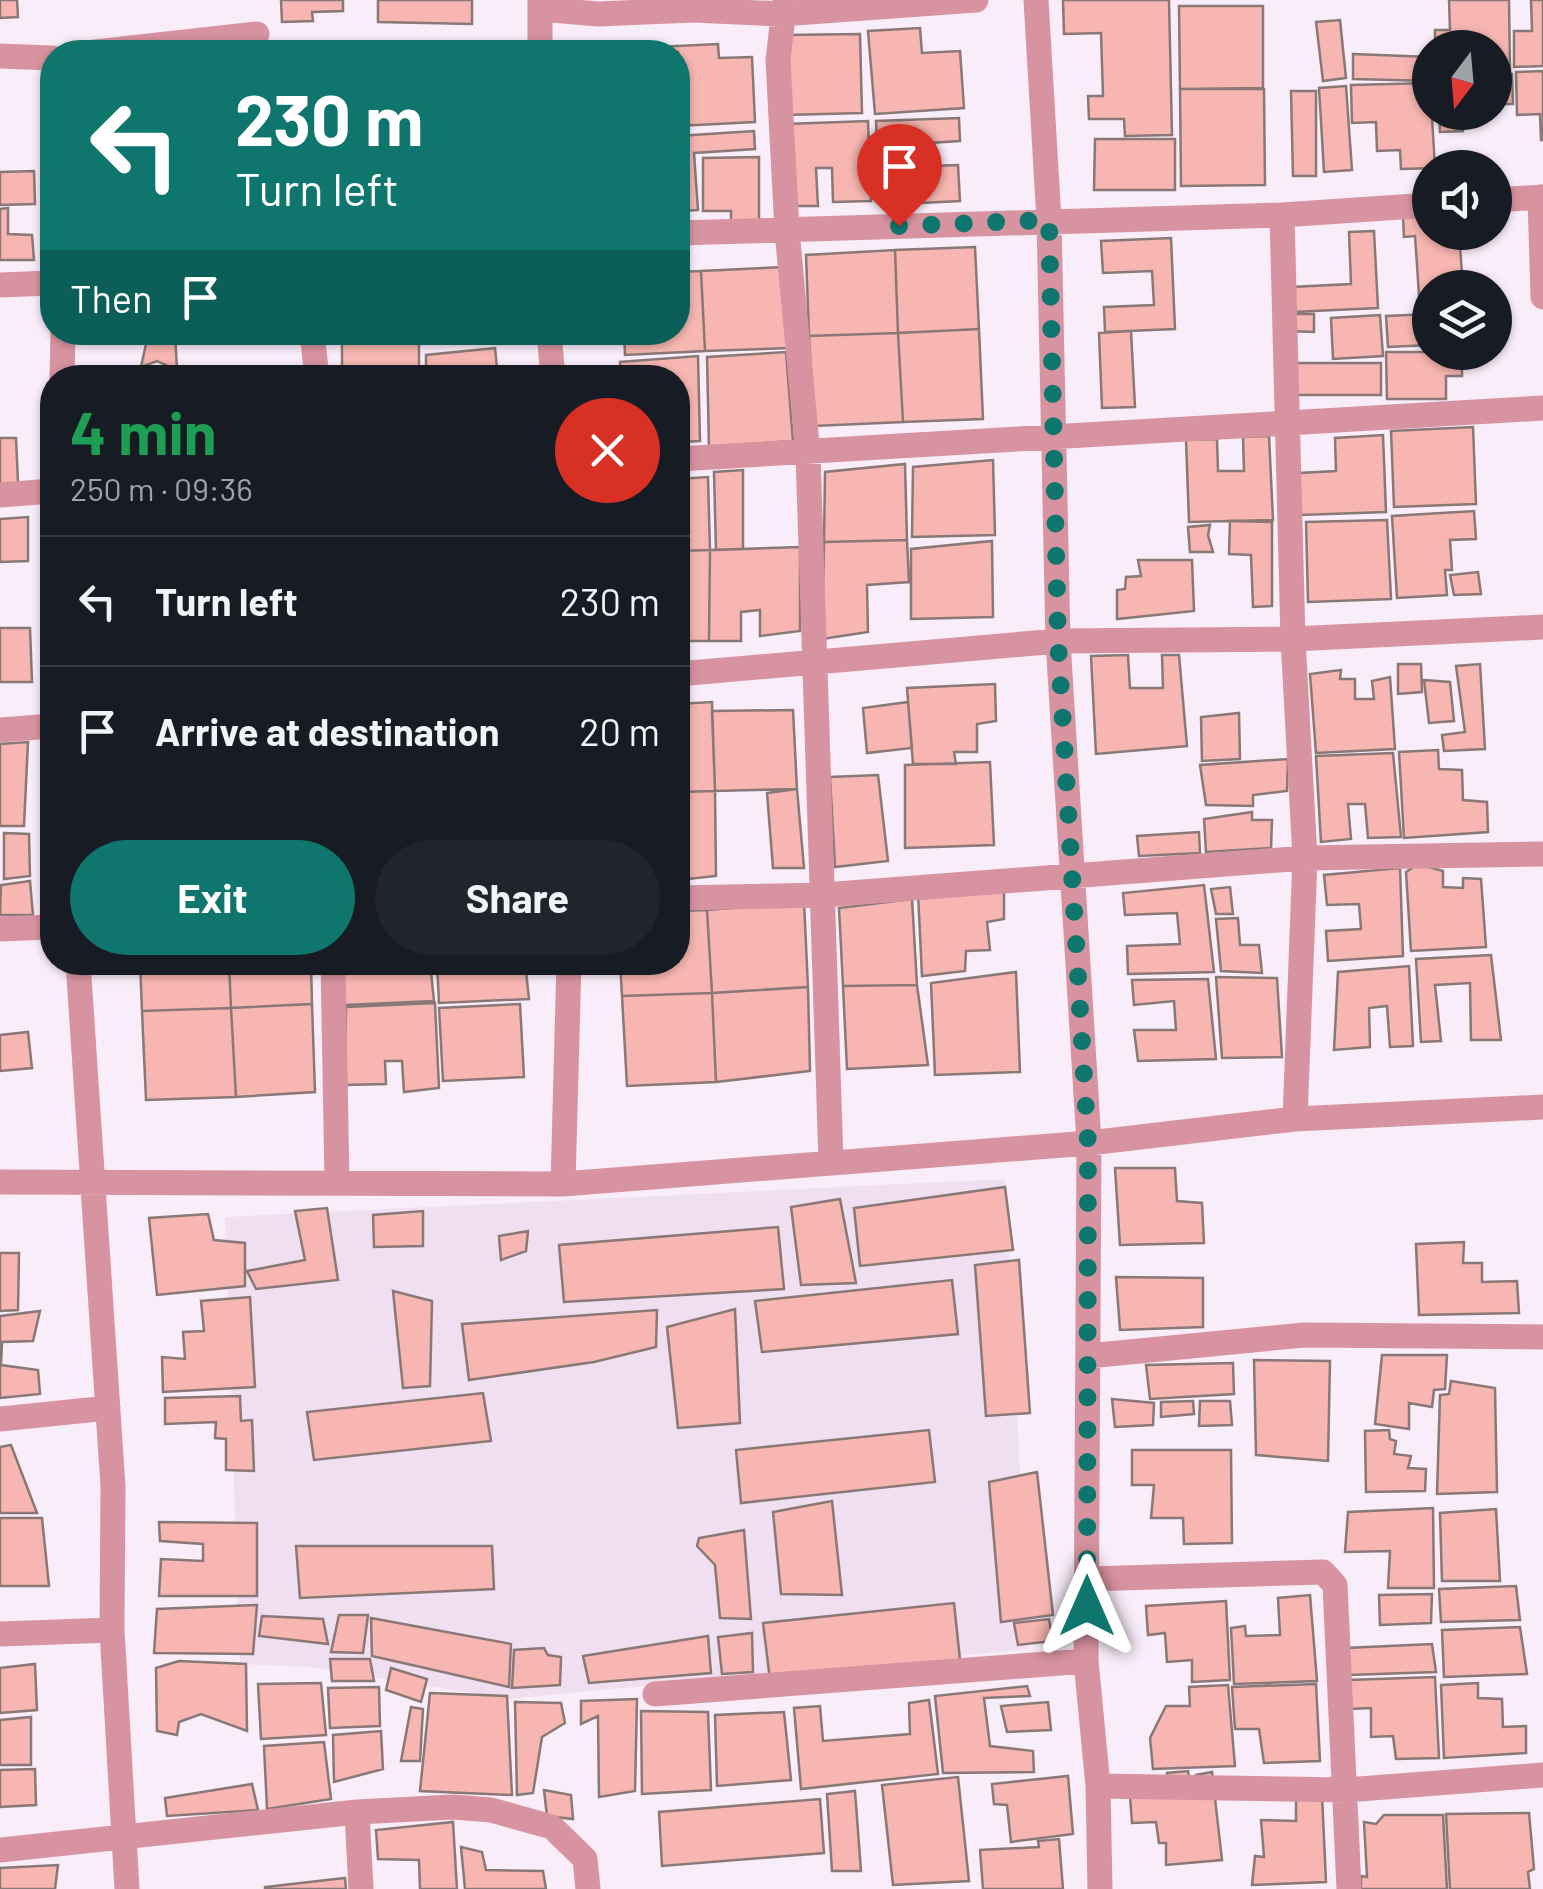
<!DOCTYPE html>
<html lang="en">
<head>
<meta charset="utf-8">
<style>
	body { margin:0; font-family:Barlow,sans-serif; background:#20242c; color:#f1f3f6; height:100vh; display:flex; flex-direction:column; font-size:38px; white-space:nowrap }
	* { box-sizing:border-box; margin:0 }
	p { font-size:32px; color:#9ea1a6 }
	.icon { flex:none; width:55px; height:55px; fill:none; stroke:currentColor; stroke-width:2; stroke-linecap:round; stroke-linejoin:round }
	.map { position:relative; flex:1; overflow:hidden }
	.details { position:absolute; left:40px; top:365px; width:650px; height:610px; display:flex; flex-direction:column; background:#171b24; border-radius:40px; box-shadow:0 2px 8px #0004 }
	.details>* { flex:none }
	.top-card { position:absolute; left:40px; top:40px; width:650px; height:305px; border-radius:40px; box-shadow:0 2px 8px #0004; background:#0f766e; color:#fff; overflow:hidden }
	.needle { width:65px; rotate:196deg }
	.fabs { position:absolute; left:1412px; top:30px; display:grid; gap:20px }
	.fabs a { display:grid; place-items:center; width:100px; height:100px; border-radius:50%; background:#171b24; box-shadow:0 2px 8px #0004; font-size:50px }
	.pin { position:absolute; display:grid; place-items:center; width:85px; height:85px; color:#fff; margin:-102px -42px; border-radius:50% 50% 50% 0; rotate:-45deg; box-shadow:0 0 10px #0007 }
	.pin .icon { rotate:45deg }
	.me { position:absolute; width:110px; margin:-55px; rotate:0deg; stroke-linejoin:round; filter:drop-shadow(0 0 8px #0008) }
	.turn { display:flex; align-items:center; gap:35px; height:210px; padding:0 30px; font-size:45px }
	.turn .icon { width:130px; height:130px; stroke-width:2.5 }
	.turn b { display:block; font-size:70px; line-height:85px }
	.then { display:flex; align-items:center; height:95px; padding:0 30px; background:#0003; gap:20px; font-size:38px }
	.round { display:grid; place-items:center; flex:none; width:105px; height:105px; border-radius:52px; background:#20242c }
	.headline { display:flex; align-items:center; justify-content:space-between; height:170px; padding:0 30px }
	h1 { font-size:60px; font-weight:700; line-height:75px; color:#1e9e55 }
	.action { display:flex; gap:20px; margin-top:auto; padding:20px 30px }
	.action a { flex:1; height:115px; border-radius:60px; background:#0f766e; color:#fff; font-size:40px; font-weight:700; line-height:115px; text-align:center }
	.action a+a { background:#20242c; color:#f1f3f6 }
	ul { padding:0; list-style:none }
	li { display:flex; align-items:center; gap:30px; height:130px; padding:0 30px; border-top:2px solid #363941 }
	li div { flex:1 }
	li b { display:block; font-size:38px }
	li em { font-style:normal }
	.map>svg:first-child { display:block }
	.built { fill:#f0dff0 }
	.building { fill:#f7b6b1; stroke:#897876; stroke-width:2.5 }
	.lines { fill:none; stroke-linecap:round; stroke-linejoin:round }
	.street { stroke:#d893a0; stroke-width:25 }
	.route { stroke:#0f766e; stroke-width:18; stroke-dasharray:0 32.4 }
</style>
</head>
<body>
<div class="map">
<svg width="1543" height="1889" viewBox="0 0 1543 1889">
	<rect width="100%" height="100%" fill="#f9edf9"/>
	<!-- built -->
	<path class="built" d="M1005 1179 1029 1649 509 1699 311 1667 240 1664 225 1217Z"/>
	<!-- building -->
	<path class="building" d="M0 0H17L18 17 0 18Z
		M281 0H343V11L312 12 313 21 282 22Z
		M378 0H472V24L378 22Z
		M1063 0H1169L1172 135 1125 136 1124 119H1089L1088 96H1103L1101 33 1064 34Z
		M1449 0H1509L1510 69 1495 70V48H1435V30H1450Z
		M1531 0H1543V66L1514 67V31H1532Z
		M1179 6H1263V88L1180 89Z
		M1340 20 1346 78 1323 81 1316 22Z
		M920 28 922 53 960 51 964 108 875 114 868 31Z
		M860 34 862 113 785 115 783 35Z
		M718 44 719 58 752 57 755 122 678 126V52H657V47Z
		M1353 54 1430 57V81L1353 79Z
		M1543 71V140H1541L1540 114 1517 115 1516 72Z
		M1495 74H1512L1513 104H1495Z
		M1430 83 1435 168 1401 169 1400 150 1377 151 1376 122 1352 123 1351 85Z
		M1346 86 1352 170 1324 172 1319 88Z
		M1180 89H1264L1265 185 1181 186Z
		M1291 91H1316V176H1293Z
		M1439 112H1462L1463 131 1440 132Z
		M959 118 960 141 929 143 930 166 958 165 960 201 880 205 876 121Z
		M868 121 871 201 833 202 832 168H816L818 206H789L786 124Z
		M754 131 755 149 694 153 698 210 678 211V136Z
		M1095 139H1175V190H1094Z
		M759 157V222H731V211H703V158Z
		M34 171 35 204 0 205V172Z
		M8 208V234L32 235 34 260H0V209Z
		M1430 215V232H1459L1463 288H1430V295H1419L1415 236 1404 237 1403 217Z
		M1374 231 1378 308 1293 312 1291 287 1351 284 1349 232Z
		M1171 238 1175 329 1105 332 1104 307 1154 305 1152 271 1103 273 1101 241Z
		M975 247 979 329 898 333 895 250Z
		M895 250 898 333 809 336 806 255Z
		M785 267 789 348 705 351 701 271Z
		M701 271 705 351 625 355 624 332H678V272Z
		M1286 314H1314V332L1286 331Z
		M1430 314V345L1388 347 1386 316Z
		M1380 315 1383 356 1333 359 1331 318Z
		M979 329 983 419 903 422 898 333Z
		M1131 331 1135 407 1102 408 1099 333Z
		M157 332H175L177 370 157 361 141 367 148 335Z
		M419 332V369L342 374V334Z
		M898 333 903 422 814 426 809 336Z
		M495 348 498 377 426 378V355Z
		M786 352 793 441 709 447 707 357Z
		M1386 352H1462V376H1446V399H1387Z
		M698 356 700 441 678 442V378H621L620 362Z
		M1289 363H1381V395H1290Z
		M1473 427 1476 504 1394 507 1391 431Z
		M1383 435 1386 512 1301 515 1299 473 1336 471 1335 438Z
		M1269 436 1273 520 1189 522 1186 440 1217 439 1218 471H1244L1243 437Z
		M0 438H16L18 483 0 485Z
		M993 460 995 535 912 537 913 467Z
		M905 464 907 540 824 542 825 472Z
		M743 470V549L716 550 714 472Z
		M708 477 710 550 678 551V479Z
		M1474 511 1476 539 1450 540 1452 570H1445L1447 595 1397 598 1392 516Z
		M28 517V561L0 562V519Z
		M1387 520 1391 599 1308 602 1306 522Z
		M1230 521 1272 522V606L1253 607 1251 555 1229 554Z
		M1210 525 1208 535 1213 552H1190L1188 527Z
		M907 540 909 582 867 585 868 632 822 639 824 542Z
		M992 541 993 617 911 619V549Z
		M800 547V631L760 636V610L741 612V641H709L710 550Z
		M710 550 709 641H678V551Z
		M1138 560H1192L1194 611 1117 619V590L1125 589 1126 577 1141 576Z
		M1478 572 1481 594 1454 595 1450 575Z
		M0 628H30L32 682H0Z
		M1128 655 1130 688H1163L1162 655H1179L1187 746 1096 754 1091 656Z
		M1398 664H1421L1422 692 1398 694Z
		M1480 664 1485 749 1444 751 1442 735 1465 732 1456 666Z
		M1341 670 1340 679H1355V699H1374L1372 681 1390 677 1395 749 1316 753 1310 674Z
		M1424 680 1450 682 1454 721 1429 723Z
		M995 684 996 721 977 724V752H954L956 764H913L907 688Z
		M712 702 715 791 678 792V704Z
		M908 702 912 748 867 753 863 708Z
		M793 710 797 789 715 791 712 711Z
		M1239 713 1240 759 1202 761 1201 717Z
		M28 742 24 826H0V744Z
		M1438 750 1439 769 1462 770 1463 800 1487 802 1488 832 1404 838 1399 752Z
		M1393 753 1401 837 1368 838 1365 804H1348L1351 839 1321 842 1316 756Z
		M1288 759 1287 791 1253 795V806L1206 805 1200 765Z
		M990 762 994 845 905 848V765Z
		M878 775 888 861 835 867 830 777Z
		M797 789 804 868H773L767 793Z
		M715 791 716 876 678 880V792Z
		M1252 812V820H1272L1271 848 1206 852 1204 819Z
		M1199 832 1200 853 1139 856 1137 836Z
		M4 833 29 834 30 876 4 879Z
		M1418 864 1443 871V887L1463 888V878L1481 879 1486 947 1411 951 1406 872Z
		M1400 868 1403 956 1328 961 1326 931 1361 929 1359 904 1327 905 1324 875Z
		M30 881 33 915H0L1 885Z
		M1204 885 1214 972 1128 974 1127 946 1180 944 1177 913 1125 915 1123 893Z
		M1004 887V919L987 922 990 950 966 951 965 971 922 976 918 893Z
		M1230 887 1233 914H1216L1211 889Z
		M912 899 917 985 843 986 839 908Z
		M804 902 808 987 712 993 707 910Z
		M707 910 712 993 622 996 620 962H678V911Z
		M1238 918 1240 945H1259L1262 973 1221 971 1216 919Z
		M1491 955 1501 1040H1471L1470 983 1435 985 1441 1041 1421 1042 1416 959Z
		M140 962H229L231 1008 142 1011Z
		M229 962H311L312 1004 231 1008Z
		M343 962H430L434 1001 345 1005Z
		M437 962H525L529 999 439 1003Z
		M1409 966 1413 1046 1390 1047 1387 1006 1369 1008 1370 1047 1334 1050 1338 972Z
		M1016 972 1020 1072 935 1075 931 983Z
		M1216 977 1277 978 1282 1057 1222 1058Z
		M1208 979 1216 1059 1138 1061 1134 1030H1176L1174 1001 1134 1005 1132 980Z
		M917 985 928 1065 847 1069 843 986Z
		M808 987 810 1071 716 1082 712 993Z
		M712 993 716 1082 627 1086 622 996Z
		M435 1003 439 1088 404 1092 402 1061H385L386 1084 345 1085 346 1007Z
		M312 1004 315 1092 236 1097 231 1008Z
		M520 1004 524 1077 443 1081 439 1008Z
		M231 1008 236 1097 146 1100 142 1011Z
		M28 1032 32 1068 0 1071V1035Z
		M1115 1168H1175L1177 1201 1202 1203 1204 1243 1120 1245Z
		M1005 1187 1013 1250 860 1266 854 1208Z
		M840 1199 856 1283 801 1285 791 1207Z
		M327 1208 338 1280 256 1289 247 1271 305 1260 295 1211Z
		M423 1211V1246L374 1247 373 1215Z
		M208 1214 214 1240 245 1243V1286L157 1295 149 1218Z
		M778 1227 784 1289 564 1302 559 1245Z
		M528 1231 526 1251 501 1260 499 1236Z
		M1464 1242 1463 1263H1482V1282L1517 1281 1519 1313 1419 1315 1416 1244Z
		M0 1253H19L18 1310 0 1311Z
		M1019 1260 1030 1413 986 1416 975 1265Z
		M1116 1277 1203 1278V1327L1120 1330Z
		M952 1280 958 1334 762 1352 755 1301Z
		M393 1291 432 1301 430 1386 403 1388Z
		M250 1297 255 1387 163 1392 162 1357 185 1359 183 1332 204 1331 201 1301Z
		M735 1309 740 1423 678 1428 667 1327Z
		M657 1310 656 1347 594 1362 469 1380 462 1324Z
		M40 1311 33 1341 2 1342 1 1365 38 1370 40 1394 0 1398V1316Z
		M1382 1355H1447L1445 1389 1434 1390 1432 1407 1409 1403V1429L1375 1424Z
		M1254 1360 1330 1361 1328 1461 1256 1455Z
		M1233 1363 1234 1394 1150 1399 1146 1365Z
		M1451 1381 1495 1388 1497 1492 1437 1494 1440 1395 1449 1394Z
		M483 1393 491 1441 314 1460 307 1412Z
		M240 1396 241 1421 252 1420 254 1471 226 1470V1439L215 1438 216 1422 165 1424V1398Z
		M1112 1399 1154 1403 1153 1425 1115 1427Z
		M1193 1401 1194 1414 1161 1417V1402Z
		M1200 1401H1230L1232 1425 1199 1426Z
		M929 1430 935 1482 741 1503 736 1450Z
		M1389 1430 1390 1439 1396 1441 1394 1454 1411 1456 1408 1468 1426 1469 1425 1491 1366 1492 1365 1431Z
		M11 1445 37 1513H0V1447Z
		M1132 1450H1231L1232 1543 1184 1544 1183 1518H1151L1154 1485H1132Z
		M1037 1472 1053 1615 1001 1622 989 1482Z
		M832 1501 842 1595 781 1594 773 1512Z
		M1433 1508 1434 1588H1388L1390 1551 1345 1552 1348 1512Z
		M1496 1509 1500 1581H1442L1440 1513Z
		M0 1518H42L49 1586H0Z
		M159 1522 257 1523V1596H159L161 1559 203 1561V1544L160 1541Z
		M744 1530 751 1619 720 1618 715 1565 697 1546 699 1538Z
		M296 1546H492L494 1589 300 1598Z
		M1516 1586 1520 1620 1441 1622 1439 1589Z
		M1432 1594 1431 1623 1380 1625 1379 1595Z
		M1310 1595 1317 1681 1234 1684 1231 1628 1245 1626 1246 1636 1280 1635 1278 1598Z
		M1226 1601 1230 1680 1192 1682V1660L1167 1662 1165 1633 1148 1635 1146 1606Z
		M954 1603 960 1660 770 1680 763 1623Z
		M257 1605 253 1654 154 1653 157 1609Z
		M339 1615H368L363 1653 331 1652Z
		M262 1616 323 1619 328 1644 259 1636Z
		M371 1618 511 1644 509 1687 372 1656Z
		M1049 1619 1053 1641 1018 1645 1014 1623Z
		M1520 1627 1527 1674 1444 1677 1442 1630Z
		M752 1633 753 1672 722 1674 718 1637Z
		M708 1636 711 1673 589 1683 583 1656Z
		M1432 1644 1436 1672 1348 1675 1346 1648Z
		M544 1648 548 1655 561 1657 560 1685 512 1688 514 1650Z
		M330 1659H370L374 1681H332Z
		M179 1661 246 1664 247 1731 201 1714 179 1722 177 1735 157 1731 156 1668Z
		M35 1664 37 1710 0 1713V1668Z
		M391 1668 427 1679 421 1702 386 1690Z
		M1435 1677 1439 1758 1396 1759 1393 1736 1371 1737V1708L1349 1709 1348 1680Z
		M321 1683 326 1735 261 1739 258 1684Z
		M1478 1683V1698L1502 1699 1503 1727 1526 1726V1753L1444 1758 1441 1685Z
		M1316 1684 1320 1761 1264 1763 1259 1729H1235L1232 1687Z
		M1228 1685 1235 1766 1153 1769 1150 1738 1166 1706H1190L1189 1687Z
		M1027 1686 1030 1696 984 1698 990 1746 1033 1751 1034 1772 943 1773 935 1696Z
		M379 1687 380 1726 330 1728 328 1688Z
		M430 1693 507 1696 512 1795 420 1791Z
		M637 1699 635 1791 599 1797 598 1716 581 1724V1701Z
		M929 1700 938 1774 801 1789 794 1708 820 1706 823 1741 910 1734 909 1703Z
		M515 1702 561 1703 565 1723 542 1737 533 1793 517 1795Z
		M1048 1702 1051 1730 1007 1732 1001 1706Z
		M411 1707 423 1709 420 1761H401Z
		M641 1711 708 1712 711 1790 642 1794Z
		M784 1712 791 1780 717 1786 715 1715Z
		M31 1717V1765H0V1720Z
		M381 1731 383 1769 334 1782 333 1735Z
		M324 1742 331 1799 267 1809 264 1746Z
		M35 1769 36 1805 0 1807V1770Z
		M1188 1771 1190 1783 1196 1775 1212 1772 1222 1860 1166 1865V1843H1159L1156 1822 1132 1823 1129 1783H1168L1167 1773Z
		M1068 1776 1073 1834 1011 1842 1007 1805 994 1804 992 1784Z
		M958 1777 969 1881 893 1885 882 1785Z
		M252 1784 258 1810 167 1816 165 1798Z
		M544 1790 571 1795 573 1819 547 1816Z
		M855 1791 861 1871H832L827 1794Z
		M1322 1794 1326 1882 1252 1885 1255 1856 1264 1857 1261 1820 1296 1821V1796Z
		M820 1799 824 1853 662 1866 659 1812Z
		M1529 1813 1534 1869 1528 1872 1530 1889H1450L1446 1814Z
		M1384 1815H1443L1447 1889H1361V1876L1367 1877 1364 1822 1376 1824Z
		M453 1822 457 1889H420L419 1860 378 1859 376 1830Z
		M1059 1839 1063 1889H983L980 1850 1039 1847 1038 1841Z
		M461 1847 482 1852 486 1870 543 1871 546 1889H465Z
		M58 1865 55 1889H0V1868Z
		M345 1878 346 1889H265V1887Z"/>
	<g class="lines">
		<!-- street -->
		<path class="street" d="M540 0V52
			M785 0 778 60 787 231 808 454 831 1162
			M1036 0 1049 220 1058 641 1089 1143 1086 1661 1098 1786 1100 1889
			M540 9 598 14 693 10 781 14 976 0
			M95 52 257 34
			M0 56 52 58
			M1540 197 1543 297
			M1495 200 1543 197
			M1282 215 1293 639 1305 858 1295 1119
			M678 233 1282 215 1430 205
			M0 285 52 283
			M312 332 317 378
			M549 332 553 378
			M62 378 63 332
			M678 459 1543 408
			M0 495 52 491
			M678 674 1058 641 1293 639 1543 627
			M0 730 52 726
			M678 898 824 895 1305 858 1543 854
			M0 929 52 927
			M78 962 113 1486 112 1630 127 1889
			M333 962 337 1182
			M0 1182 563 1184 1089 1143 1295 1119 1543 1107
			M563 1184 569 962
			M1088 1356 1304 1335 1543 1337
			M0 1419 108 1408
			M1087 1579 1323 1572 1335 1585 1349 1889
			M0 1634 112 1630
			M655 1694 1086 1661
			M1098 1786 1346 1790 1543 1775
			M357 1812 361 1889
			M0 1850 357 1812 453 1807 491 1810 552 1827 585 1859 588 1889"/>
	</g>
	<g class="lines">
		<!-- route -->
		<path class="route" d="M899 226 1049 220 1058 641 1088 1143 1087 1606"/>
	</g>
</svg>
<div class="fabs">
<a><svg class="needle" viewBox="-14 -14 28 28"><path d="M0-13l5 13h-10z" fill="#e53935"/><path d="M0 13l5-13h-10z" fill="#9ea1a6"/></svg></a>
<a><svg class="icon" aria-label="sound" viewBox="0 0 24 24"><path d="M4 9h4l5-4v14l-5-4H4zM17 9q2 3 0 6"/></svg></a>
<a><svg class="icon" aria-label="layers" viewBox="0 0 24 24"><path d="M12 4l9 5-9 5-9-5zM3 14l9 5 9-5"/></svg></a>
</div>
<div class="pin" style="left:899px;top:226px;background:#d93025"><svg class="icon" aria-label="arrive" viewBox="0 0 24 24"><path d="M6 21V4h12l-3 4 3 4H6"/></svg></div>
<svg class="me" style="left:1087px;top:1606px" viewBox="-20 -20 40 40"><path d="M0-17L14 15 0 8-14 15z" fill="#0f766e" stroke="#fff" stroke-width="4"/></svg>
<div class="top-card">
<div class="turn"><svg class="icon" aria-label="left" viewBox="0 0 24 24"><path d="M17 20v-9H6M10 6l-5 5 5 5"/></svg><div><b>230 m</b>Turn left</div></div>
<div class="then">Then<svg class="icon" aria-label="arrive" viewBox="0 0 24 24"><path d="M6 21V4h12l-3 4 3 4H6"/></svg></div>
</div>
<section class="details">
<div class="headline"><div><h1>4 min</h1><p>250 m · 09:36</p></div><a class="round" style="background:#d93025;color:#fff"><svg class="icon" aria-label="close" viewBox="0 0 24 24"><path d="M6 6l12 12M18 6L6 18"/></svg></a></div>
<ul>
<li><svg class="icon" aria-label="left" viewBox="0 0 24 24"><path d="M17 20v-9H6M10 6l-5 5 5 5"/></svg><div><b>Turn left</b></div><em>230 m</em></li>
<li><svg class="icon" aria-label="arrive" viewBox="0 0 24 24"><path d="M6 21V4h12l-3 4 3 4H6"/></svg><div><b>Arrive at destination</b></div><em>20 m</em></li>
</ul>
<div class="action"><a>Exit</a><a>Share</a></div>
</section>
</div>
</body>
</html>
